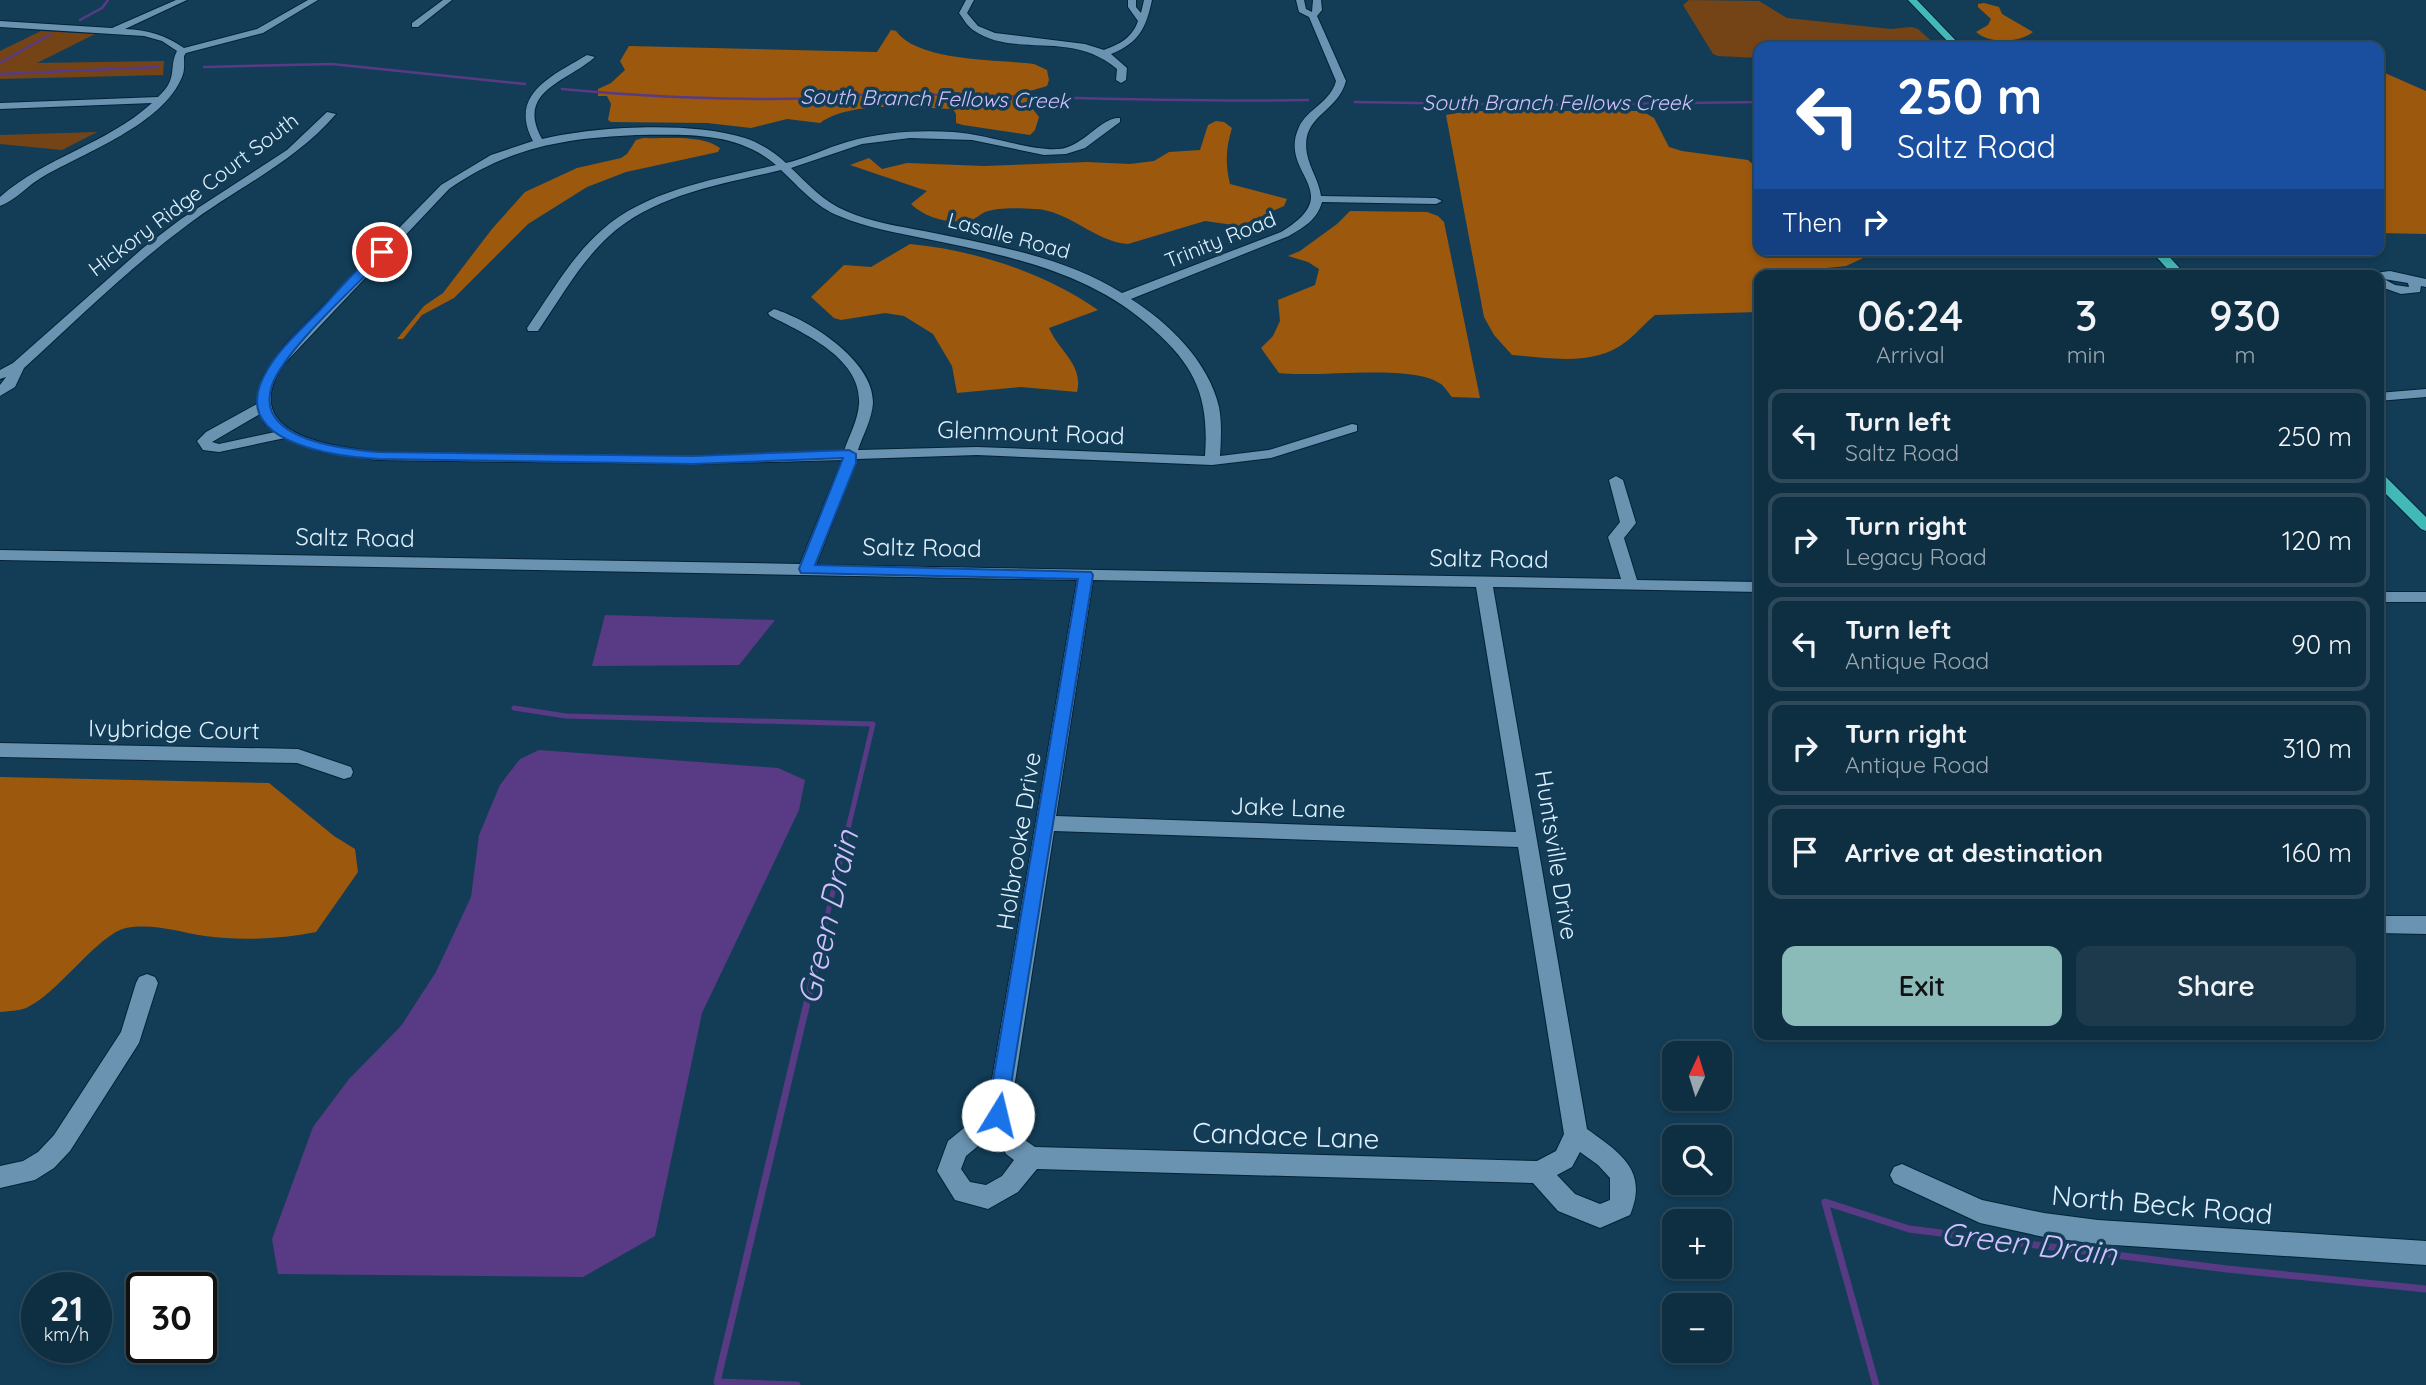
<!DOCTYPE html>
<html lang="en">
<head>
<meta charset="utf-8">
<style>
	body { margin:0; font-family:Quicksand,sans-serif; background:#1c3a4c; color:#f1f3f6; height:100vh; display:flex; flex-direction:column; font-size:26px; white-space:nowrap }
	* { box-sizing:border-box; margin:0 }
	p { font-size:23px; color:#9ba8b1 }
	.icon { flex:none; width:38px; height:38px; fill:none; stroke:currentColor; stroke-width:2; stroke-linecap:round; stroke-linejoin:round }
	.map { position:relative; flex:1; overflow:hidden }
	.side { position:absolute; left:1754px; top:270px; width:630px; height:770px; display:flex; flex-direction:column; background:#0e2e41; border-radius:14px; box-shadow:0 4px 10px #0003,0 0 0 2px #2e4a5a }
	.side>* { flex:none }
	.top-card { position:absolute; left:1754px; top:42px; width:630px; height:214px; border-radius:14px; box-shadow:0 4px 10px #0003,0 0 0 2px #2e4a5a; background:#1a4fa0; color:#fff; overflow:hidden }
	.needle { width:46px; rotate:4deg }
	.controls { position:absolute; left:1662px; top:1041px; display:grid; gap:14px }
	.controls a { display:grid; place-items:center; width:70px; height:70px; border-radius:14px; background:#0e2e41; box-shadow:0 4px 10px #0003,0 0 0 2px #2e4a5a; font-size:35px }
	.speed { position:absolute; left:21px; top:1272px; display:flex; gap:14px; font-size:35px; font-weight:700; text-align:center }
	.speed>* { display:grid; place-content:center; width:91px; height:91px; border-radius:50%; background:#0e2e41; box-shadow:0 4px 10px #0003,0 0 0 2px #2e4a5a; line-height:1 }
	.speed small { font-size:18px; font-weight:400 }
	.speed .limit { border:4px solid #111; border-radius:10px; background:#fff; color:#111 }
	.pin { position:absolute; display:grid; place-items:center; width:60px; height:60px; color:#fff; margin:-30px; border:4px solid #fff; border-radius:50%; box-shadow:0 2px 7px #0007 }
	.me { position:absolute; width:77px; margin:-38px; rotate:9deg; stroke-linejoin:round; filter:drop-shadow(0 0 5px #0008) }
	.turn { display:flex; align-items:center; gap:24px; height:147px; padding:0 28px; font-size:32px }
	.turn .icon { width:91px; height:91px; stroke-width:2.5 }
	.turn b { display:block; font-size:49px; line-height:60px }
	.then { display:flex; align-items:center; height:66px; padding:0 28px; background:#0003; gap:14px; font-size:26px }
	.eta { display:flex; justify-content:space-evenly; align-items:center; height:119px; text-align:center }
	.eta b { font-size:42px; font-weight:600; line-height:49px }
	.cta { display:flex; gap:14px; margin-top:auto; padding:14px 28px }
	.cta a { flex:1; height:80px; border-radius:14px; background:#8bbbb9; color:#111; font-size:28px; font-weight:600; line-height:80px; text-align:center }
	.cta a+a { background:#1c3a4c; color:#f1f3f6 }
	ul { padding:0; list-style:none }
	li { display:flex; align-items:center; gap:21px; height:94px; margin:0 14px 10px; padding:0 14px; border:4px solid #2e4a5a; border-radius:14px }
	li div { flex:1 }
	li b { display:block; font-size:26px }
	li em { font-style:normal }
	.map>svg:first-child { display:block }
	.green { fill:#744416 }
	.forest { fill:#9c580d }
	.water { fill:#583b84 }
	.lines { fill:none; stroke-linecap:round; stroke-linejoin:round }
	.stream-far2 { stroke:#583b84; stroke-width:2.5 }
	.stream-far1 { stroke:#583b84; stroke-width:5 }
	.stream { stroke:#583b84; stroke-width:7 }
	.minor-casing { stroke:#032336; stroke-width:2 }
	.major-casing { stroke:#032336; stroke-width:2 }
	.minor { fill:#6993b1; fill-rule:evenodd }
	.major { fill:#43b9b7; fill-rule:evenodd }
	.route { fill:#1a73e8; stroke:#114b97; stroke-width:2 }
	.labels { text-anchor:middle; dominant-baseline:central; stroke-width:7; stroke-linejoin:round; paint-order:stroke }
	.far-water-label { font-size:21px; font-style:italic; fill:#d4bffe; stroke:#133d57 }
	.far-street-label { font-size:21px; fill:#dff1fe; stroke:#133d57 }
	.street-label { font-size:24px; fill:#dff1fe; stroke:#133d57 }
	.near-street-label { font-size:28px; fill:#dff1fe; stroke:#133d57 }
	.near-water-label { font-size:32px; font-style:italic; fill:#d4bffe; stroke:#133d57 }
</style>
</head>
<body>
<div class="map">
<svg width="2426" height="1385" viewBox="0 0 2426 1385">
	<rect width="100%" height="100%" fill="#133d57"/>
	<!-- green -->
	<path class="green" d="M1689 0 1759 1 1787 18 1891 29 1911 27 1918 29 1938 47H1759V58L1718 56 1713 54 1683 5Z
		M41 31 95 34 37 63 164 61 163 75 0 79V51Z
		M97 132 62 150 0 144V135Z"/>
	<!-- forest -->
	<path class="forest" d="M1984 3 1999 7 2002 14 2033 32C2019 43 1989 44 1976 32L1988 25 1991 19 1978 7V4Z
		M891 30 896 31C918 62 997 59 1034 64L1047 70 1049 80 1047 86 1030 91 1032 108 1039 117 1035 130 1030 135 963 125 956 123V114L953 109C913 108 853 100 820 123L787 119 751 128 707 123 611 122 608 120 611 104 607 96H598V89L611 83 625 70 620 61 629 46 877 52Z
		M2378 70 2426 91V234L2378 233Z
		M1469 111H1642L1654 118 1669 147 1682 151 1748 160 1759 170V250H1872L1874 253 1846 266 1759 275 1758 312 1655 315C1645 323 1637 333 1627 341 1595 367 1549 358 1512 355L1494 335 1484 317 1446 115Z
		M1216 121 1224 122 1232 128C1226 147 1225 164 1230 184L1287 199 1284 206 1240 226 1205 221 1128 244C1095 242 1067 209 1034 209 1019 208 999 207 985 212 980 214 976 219 971 220 952 225 925 218 911 204L927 191 850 165 869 158 882 169 907 163 984 166 1087 162 1130 164 1154 161 1169 152 1200 150 1208 125Z
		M643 138C665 139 702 134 720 148L718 152 626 172 587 187 528 224 454 298 422 315 403 339H397L424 306 443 293 492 229 525 192 577 168 621 158 627 154 636 140Z
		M1350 211 1427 212 1438 216 1444 222 1480 398 1452 397C1449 394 1445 387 1441 384 1413 363 1317 378 1279 373L1261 348 1273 336 1280 321 1278 300 1315 285 1319 269 1308 262 1288 256 1300 251 1337 224Z
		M910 244C975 250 1045 273 1098 310L1049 328C1058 350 1084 365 1077 392L1021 387 957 393 952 366 933 334 904 316 885 313 841 320 834 318 811 297 844 265 871 267Z
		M0 777 269 783 334 836 355 849 358 872 316 932C280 939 242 941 205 936 178 932 154 923 126 928 98 934 58 994 26 1008 19 1011 8 1011 0 1012Z"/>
	<!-- water -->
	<path class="water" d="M605 615 775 620 739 665 592 666Z
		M539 750 778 768 805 780 799 810 702 1013 655 1236 583 1277 278 1274 272 1239 313 1127 349 1079 401 1026 436 972 471 897 479 835 500 785 520 759Z"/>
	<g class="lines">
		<!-- stream-far2 -->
		<path class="stream-far2" d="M80 20 102 8 108 0
			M0 63 51 34
			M204 67 332 64 525 84
			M0 74 158 67
			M562 89C648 97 735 101 821 98 841 97 860 94 879 94 1022 95 1165 103 1308 100
			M1355 102 1535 105 1759 102"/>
		<!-- stream-far1 -->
		<path class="stream-far1" d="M514 708 566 716 873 724 814 971"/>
		<!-- stream -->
		<path class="stream" d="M797 1385 717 1382 815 969
			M1876 1385 1825 1202 1909 1229 2227 1269 2426 1289"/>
		<defs>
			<path id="minor" d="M176 0H187L125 29C148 30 165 35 184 48L257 29 308 0H318L263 33 186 53 184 56C184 62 185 71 182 77 163 124 86 152 44 176 29 184 15 201 0 206V197C45 157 107 144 152 103L0 109V103L158 97C179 78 168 68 177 51L162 41 144 36 0 27V21L112 28Z
				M443 0H452L418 27H412V23Z
				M966 0H974L967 13 978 26 995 33 1085 44 1104 50C1120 44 1132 38 1138 21L1128 7V0H1136V7L1141 13 1144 0H1152C1146 28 1139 43 1111 54L1127 68 1126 80 1121 83 1116 80 1117 69C1071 29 1014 59 973 30 967 26 963 18 959 13Z
				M1296 0H1304L1306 9 1312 12 1313 0H1321L1322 10 1317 16 1346 81C1337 114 1300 115 1307 154 1310 169 1319 181 1321 196L1436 198 1442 201 1436 204 1322 202C1317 220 1304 227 1289 236L1131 299C1168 322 1209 362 1219 407 1222 423 1221 440 1220 456L1269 450 1352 424 1357 425V431L1271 458 1212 465 977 455 857 459 816 565 1621 579 1608 537 1620 522 1609 480 1616 476 1623 480 1636 523 1624 538 1637 580 1759 582V592L1493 587 1587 1129C1619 1152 1649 1170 1630 1215L1600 1228 1558 1211 1533 1183 1037 1169 1018 1192 988 1209 955 1200 937 1171 948 1141 987 1109 1077 580 0 560V550L800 564 842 460 693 464 378 460 322 452 285 438 219 452 203 450 197 441 206 432 257 404 263 376 284 346 441 185 491 155 533 141C508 94 552 76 587 55L595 57C567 82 515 91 542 139 595 126 693 121 745 138 760 143 774 152 786 163 807 158 826 148 847 142 881 132 918 130 953 132 987 134 1029 151 1059 149 1083 147 1102 116 1120 118V122L1085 148 1066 154 1044 155 972 140 910 138 862 144 791 168C808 184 824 202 846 211 870 222 898 226 924 231 991 245 1063 256 1122 293L1281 232C1349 191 1277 174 1299 127 1308 108 1330 103 1336 81L1309 17 1299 12ZM637 135C686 135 736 131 776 165 717 179 648 189 602 230 571 257 550 295 527 328L528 331H538C560 299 580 263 608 237 654 194 723 184 781 170 799 187 816 207 839 216 867 228 898 233 927 239 1009 256 1091 272 1154 330 1197 368 1209 400 1205 456L977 447 858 450C863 435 872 419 873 403 874 361 810 320 774 309L768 313 770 316C803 333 862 358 859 404 858 420 849 436 844 451L693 456 378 452C330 447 237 434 283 365L449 189C509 147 566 138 637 135ZM260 414 265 424 275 432 219 444 212 442ZM1093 580 1476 587 1516 832 1056 816ZM1054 831 1518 847 1564 1134 1556 1151 1537 1161 1035 1147 1022 1138 1010 1114ZM995 1132 1006 1154 1014 1160 1002 1176 986 1185 970 1182 961 1169 966 1156ZM1580 1152 1598 1165 1610 1178V1200L1600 1204 1575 1194 1557 1175 1572 1167Z
				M327 112 336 114C294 163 236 188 186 226 128 269 77 320 24 368L15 387 0 396V385L6 377 0 379V370L13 363 143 248 181 219 287 150Z
				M2390 271 2426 279V287L2421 286 2420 292 2401 294 2378 286V275L2374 273ZM2384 279 2408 283 2409 287 2395 285Z
				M2426 389V397L2378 401V393Z
				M2378 592H2426V602H2378Z
				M0 743 298 749 351 767 353 772 351 777 344 779 297 763 0 757Z
				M2378 916H2426V934L2378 933Z
				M147 974 155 977 158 983 139 1043 70 1151 54 1168 35 1180 0 1188V1166L23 1161 38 1152 54 1135 121 1032 136 983 139 977Z
				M1902 1164 1982 1200 2044 1213 2098 1220 2426 1241V1265L2098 1244 2044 1237 1980 1223 1894 1183 1890 1175 1894 1167Z"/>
			<path id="major" d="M1908 0H1917L1962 47H1953Z
				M2150 250H2163L2186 275H2173Z
				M2378 473 2383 474 2426 517V531L2421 529 2378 486Z"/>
		</defs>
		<!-- minor casing -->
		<use href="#minor" class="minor-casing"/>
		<!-- major casing -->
		<use href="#major" class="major-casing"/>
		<!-- minor -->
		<use href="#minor" class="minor"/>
		<!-- major -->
		<use href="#major" class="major"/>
	</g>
	<!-- route -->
	<path class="route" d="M382 249 387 252 386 255C357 285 285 349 272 385 253 440 344 449 378 452L693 456 849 450 856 454V463L815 565 1091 572 1093 575 1005 1122 998 1125 990 1122 987 1115 1078 579 801 573 799 569 843 458 693 464 378 459C341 457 238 445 260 385 271 355 299 332 321 309 334 295 367 256 382 249Z"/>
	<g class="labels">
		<!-- far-water labels -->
		<g class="far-water-label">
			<text transform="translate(935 98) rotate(1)">South Branch Fellows Creek</text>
			<text x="1557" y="102">South Branch Fellows Creek</text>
		</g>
		<!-- far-street labels -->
		<g class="far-street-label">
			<text transform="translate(193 194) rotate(-37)">Hickory Ridge Court South</text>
			<text transform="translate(1009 235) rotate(15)">Lasalle Road</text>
			<text transform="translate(1220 239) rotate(-22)">Trinity Road</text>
		</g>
		<!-- street labels -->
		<g class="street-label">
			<text transform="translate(1031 432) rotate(2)">Glenmount Road</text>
			<text transform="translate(355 537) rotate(1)">Saltz Road</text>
			<text transform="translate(922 547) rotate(1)">Saltz Road</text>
			<text transform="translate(1489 558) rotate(1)">Saltz Road</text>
			<text transform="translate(174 729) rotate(1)">Ivybridge Court</text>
			<text transform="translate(1288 807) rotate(2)">Jake Lane</text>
			<text transform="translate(1018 841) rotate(-81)">Holbrooke Drive</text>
			<text transform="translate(1557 855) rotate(81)">Huntsville Drive</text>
		</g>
		<!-- near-street labels -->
		<g class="near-street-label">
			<text transform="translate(1286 1135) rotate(2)">Candace Lane</text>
			<text transform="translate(2162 1204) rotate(5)">North Beck Road</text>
		</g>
		<!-- near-water labels -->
		<g class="near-water-label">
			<text transform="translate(827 917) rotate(-77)">Green Drain</text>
			<text transform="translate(2029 1243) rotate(7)">Green Drain</text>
		</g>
	</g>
</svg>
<div class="controls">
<a><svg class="needle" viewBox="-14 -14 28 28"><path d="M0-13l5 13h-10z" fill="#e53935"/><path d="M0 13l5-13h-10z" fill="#9ba8b1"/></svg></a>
<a><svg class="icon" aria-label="search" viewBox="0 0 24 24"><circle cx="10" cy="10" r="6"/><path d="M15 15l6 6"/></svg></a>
<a>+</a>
<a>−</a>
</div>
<div class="speed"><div>21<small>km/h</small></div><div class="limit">30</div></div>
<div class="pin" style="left:382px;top:252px;background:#d93025"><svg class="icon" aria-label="arrive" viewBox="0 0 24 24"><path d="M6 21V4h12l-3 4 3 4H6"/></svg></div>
<svg class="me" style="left:998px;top:1115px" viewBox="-20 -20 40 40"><circle r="19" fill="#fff"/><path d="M0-13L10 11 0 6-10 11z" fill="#1a73e8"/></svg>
<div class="top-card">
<div class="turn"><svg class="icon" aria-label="left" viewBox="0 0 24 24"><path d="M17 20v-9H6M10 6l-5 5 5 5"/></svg><div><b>250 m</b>Saltz Road</div></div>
<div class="then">Then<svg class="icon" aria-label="right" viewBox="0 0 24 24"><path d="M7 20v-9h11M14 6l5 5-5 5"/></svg></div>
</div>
<section class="side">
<div class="eta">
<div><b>06:24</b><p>Arrival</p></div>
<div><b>3</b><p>min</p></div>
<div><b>930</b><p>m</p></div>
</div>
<ul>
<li><svg class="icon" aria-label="left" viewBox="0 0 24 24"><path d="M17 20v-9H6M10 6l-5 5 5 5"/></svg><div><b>Turn left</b><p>Saltz Road</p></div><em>250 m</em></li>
<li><svg class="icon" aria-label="right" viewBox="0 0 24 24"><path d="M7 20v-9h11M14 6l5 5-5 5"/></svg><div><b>Turn right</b><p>Legacy Road</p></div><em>120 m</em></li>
<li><svg class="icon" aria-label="left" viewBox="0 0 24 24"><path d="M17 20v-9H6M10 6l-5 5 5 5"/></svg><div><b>Turn left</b><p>Antique Road</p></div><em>90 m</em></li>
<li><svg class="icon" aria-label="right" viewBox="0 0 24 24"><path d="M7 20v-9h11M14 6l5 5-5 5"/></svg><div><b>Turn right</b><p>Antique Road</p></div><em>310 m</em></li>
<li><svg class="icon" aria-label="arrive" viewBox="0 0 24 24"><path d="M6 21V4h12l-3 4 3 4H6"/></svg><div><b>Arrive at destination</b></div><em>160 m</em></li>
</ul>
<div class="cta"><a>Exit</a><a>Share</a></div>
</section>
</div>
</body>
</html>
